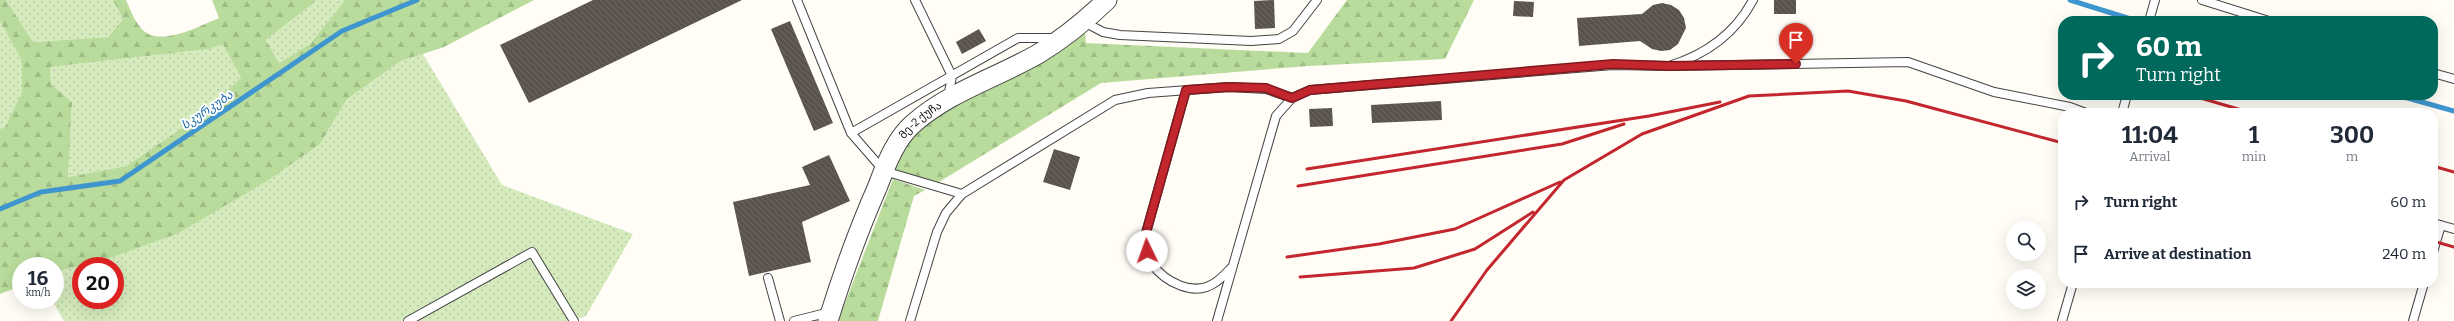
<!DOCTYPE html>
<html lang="en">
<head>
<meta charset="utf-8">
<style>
	body { margin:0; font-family:Bitter,"Noto Sans Georgian",serif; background:#f6f6f7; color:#1f2937; height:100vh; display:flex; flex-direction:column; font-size:15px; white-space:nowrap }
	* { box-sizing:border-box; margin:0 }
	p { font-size:13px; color:#747a83 }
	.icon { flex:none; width:22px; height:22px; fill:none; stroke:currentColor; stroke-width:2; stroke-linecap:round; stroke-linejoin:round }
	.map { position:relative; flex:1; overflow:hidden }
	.details { position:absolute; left:2058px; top:108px; width:380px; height:180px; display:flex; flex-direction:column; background:#fff; border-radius:16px; box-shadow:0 4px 16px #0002 }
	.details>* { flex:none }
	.guide { position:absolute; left:2058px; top:16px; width:380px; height:84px; border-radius:16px; box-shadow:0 4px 16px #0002; background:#00695c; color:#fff; overflow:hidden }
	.fabs { position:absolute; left:2006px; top:221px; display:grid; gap:8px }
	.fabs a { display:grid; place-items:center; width:40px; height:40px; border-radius:50%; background:#fff; box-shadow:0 4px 16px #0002; font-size:20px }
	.speed { position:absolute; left:12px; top:257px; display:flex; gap:8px; font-size:20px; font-weight:700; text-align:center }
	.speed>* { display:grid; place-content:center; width:52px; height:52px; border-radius:50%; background:#fff; box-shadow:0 4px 16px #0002; line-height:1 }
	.speed small { font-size:10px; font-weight:400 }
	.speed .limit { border:6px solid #d22; background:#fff; color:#111 }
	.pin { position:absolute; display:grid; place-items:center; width:34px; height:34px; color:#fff; margin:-41px -17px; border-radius:50% 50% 50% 0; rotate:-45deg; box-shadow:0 0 4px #0007 }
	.pin .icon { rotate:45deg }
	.me { position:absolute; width:44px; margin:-22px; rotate:357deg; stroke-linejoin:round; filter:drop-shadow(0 0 3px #0008) }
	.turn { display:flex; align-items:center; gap:14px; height:84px; padding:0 12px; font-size:18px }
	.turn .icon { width:52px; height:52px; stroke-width:2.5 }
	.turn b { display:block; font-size:28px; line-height:34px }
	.eta { display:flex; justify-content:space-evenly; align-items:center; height:68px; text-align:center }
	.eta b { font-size:24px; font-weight:700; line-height:28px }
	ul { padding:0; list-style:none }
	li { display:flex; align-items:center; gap:12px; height:52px; padding:0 12px }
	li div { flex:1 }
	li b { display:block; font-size:15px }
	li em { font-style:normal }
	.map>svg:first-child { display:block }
	.grass { fill:url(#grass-dots); fill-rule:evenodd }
	.forest { fill:url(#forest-firs); fill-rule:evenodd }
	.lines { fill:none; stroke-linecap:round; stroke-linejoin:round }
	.stream { stroke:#3f96cf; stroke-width:5 }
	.building { fill:url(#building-back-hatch) }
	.service-casing { stroke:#444; stroke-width:10 }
	.tertiary-casing { stroke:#444; stroke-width:21 }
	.service { stroke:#fff; stroke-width:8 }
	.tertiary { stroke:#fff; stroke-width:19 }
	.rail { stroke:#c4262e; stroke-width:3 }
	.route-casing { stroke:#7f191e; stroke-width:10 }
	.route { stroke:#c4262e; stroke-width:7 }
	.labels { text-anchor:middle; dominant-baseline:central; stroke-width:4; stroke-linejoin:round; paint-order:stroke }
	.street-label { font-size:11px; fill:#111; stroke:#fff }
	.water-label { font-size:12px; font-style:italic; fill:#1768a6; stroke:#fff }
</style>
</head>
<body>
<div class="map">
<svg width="2454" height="321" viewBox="0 0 2454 321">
	<defs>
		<pattern id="grass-dots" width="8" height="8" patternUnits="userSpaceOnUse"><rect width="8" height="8" fill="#d5ebbd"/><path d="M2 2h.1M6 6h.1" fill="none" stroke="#b6c8a1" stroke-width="1.8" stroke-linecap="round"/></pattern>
		<pattern id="forest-firs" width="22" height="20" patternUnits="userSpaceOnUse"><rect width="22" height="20" fill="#b9dc9c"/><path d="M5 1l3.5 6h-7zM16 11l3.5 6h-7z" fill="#9ebc85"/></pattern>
		<pattern id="building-back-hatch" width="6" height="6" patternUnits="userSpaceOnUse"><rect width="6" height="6" fill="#5a524d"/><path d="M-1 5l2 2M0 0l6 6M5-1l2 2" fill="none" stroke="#6d6662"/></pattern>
	</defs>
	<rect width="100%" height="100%" fill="#fffdf5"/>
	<!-- grass -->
	<path class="grass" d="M6 0H113L123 19 108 37 33 42Z
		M317 0H345L310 44 279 63 266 40Z
		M0 21 22 60V92L5 127 0 129Z
		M223 44 241 78 188 124 126 166 68 177 72 102 51 84 50 67 210 49Z
		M423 54 502 185 633 234 586 316 571 321H64L52 300H55V272L108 259 177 234 320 144 347 99 401 61ZM81 266H115V300H81Z"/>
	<!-- forest -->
	<path class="forest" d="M0 0H6L33 42 108 37 123 19 113 0H126C130 9 134 20 141 28 158 49 199 26 219 18L212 0H317L266 40 279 63 310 44 345 0H534L444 47 401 61 347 99 320 144 267 181 177 234 108 259 55 272V266H21V286L0 294V129L5 127 22 92V61L0 21ZM223 44 241 78 188 124 126 166 68 177 72 102 51 84 50 67 210 49Z
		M1347 0H1474L1445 59 1308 66 1101 83 934 185 884 171 904 134 1084 22 1086 43 1308 53Z
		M893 179 925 190 914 196 878 321H838Z"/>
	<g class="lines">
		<!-- stream -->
		<path class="stream" d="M2070 0 2137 21
			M2397 95 2454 111
			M0 209 41 192 120 181 342 31 417 0"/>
	</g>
	<!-- building -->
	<path class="building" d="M593 0H742L529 103 500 45Z
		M1274 0 1275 28 1255 29 1254 1Z
		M1774 0H1796V14H1774Z
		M1514 1 1534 2 1533 17 1513 16Z
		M1662 3 1671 5 1679 10 1684 18 1686 28 1678 44 1670 50 1661 51 1652 49 1640 41 1579 46 1577 18 1642 14 1653 5Z
		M790 21 833 123 814 131 771 29Z
		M979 29 986 41 962 54 956 42Z
		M1441 101 1442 120 1372 123 1371 105Z
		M1332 108 1333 126 1310 127 1309 109Z
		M1054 149 1080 157 1070 190 1043 182Z
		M829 155 850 201 802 222 811 262 749 276 733 202 810 185 802 167Z"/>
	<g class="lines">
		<defs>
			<path id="service" d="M797 0 851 133
				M915 0 952 76 948 98
				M1753 0C1735 34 1705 55 1669 66L1908 62 1994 92 2070 107 2086 113
				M2202 0 2269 21
				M2149 21 2155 0
				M1084 22 1103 32 1120 35 1251 41 1279 39 1293 31 1317 0
				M1055 38H1018L851 133 884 171 962 194 1115 100 1148 93 1229 87 1266 89 1292 98
				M2433 73 2454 79
				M1186 90 1144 240C1146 247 1147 257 1151 263 1165 282 1194 298 1216 282 1222 278 1227 272 1232 267
				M2122 113 2127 95
				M2433 223 2454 229
				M2433 252 2441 225
				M768 278 780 321
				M408 321 532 252 574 321
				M794 321 830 312
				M910 321 937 232 946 213 962 194
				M1217 321 1276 116 1292 98 1310 90 1613 65 1669 66
				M2062 321 2073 283
				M2413 321 2424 283"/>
			<g id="tertiary">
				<path id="s1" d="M828 321C842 276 858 231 877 188 886 165 895 139 914 123 949 92 998 77 1038 54 1063 39 1086 20 1107 0"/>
			</g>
		</defs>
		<!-- service casing -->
		<use href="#service" class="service-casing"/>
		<!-- tertiary casing -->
		<use href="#tertiary" class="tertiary-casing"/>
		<!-- service -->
		<use href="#service" class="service"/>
		<!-- tertiary -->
		<use href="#tertiary" class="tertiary"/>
		<!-- rail -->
		<path class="rail" d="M2190 95 2252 113
			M2433 166 2454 172
			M1307 169 1649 116 1720 102
			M1298 186 1562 144 1624 124
			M2433 241 2454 247
			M1287 257 1379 244 1455 229 1560 182
			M1300 277 1414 268 1475 249 1533 212
			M1451 321 1487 270 1564 180 1642 134 1749 96 1848 91 1906 101 2063 143"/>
	</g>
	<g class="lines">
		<defs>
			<path id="route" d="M1147 251 1144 240 1186 90 1229 87 1266 88 1292 98 1310 90 1613 64 1669 66 1796 64"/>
		</defs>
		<!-- route casing -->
		<use href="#route" class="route-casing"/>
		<!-- route -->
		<use href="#route" class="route"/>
	</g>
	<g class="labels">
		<!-- street labels -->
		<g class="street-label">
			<text stroke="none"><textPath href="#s1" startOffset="224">მე-2 ქუჩა</textPath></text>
		</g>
		<!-- water labels -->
		<g class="water-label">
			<text transform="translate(207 110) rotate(-34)">სკურკუბა</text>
		</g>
	</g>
</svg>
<div class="fabs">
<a><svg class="icon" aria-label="search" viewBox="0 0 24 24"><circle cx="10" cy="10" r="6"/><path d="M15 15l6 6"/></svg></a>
<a><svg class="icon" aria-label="layers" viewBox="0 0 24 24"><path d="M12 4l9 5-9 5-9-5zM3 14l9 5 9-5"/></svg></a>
</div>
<div class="speed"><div>16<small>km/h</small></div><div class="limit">20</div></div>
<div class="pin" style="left:1796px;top:64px;background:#d93025"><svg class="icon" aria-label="arrive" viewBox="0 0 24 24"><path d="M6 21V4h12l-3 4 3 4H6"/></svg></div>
<svg class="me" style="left:1147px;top:251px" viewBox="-20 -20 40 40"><circle r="19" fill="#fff"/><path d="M0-13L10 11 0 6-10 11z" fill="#c4262e"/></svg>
<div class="guide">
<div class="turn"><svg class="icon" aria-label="right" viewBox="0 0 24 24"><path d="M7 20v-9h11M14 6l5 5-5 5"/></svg><div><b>60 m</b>Turn right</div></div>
</div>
<section class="details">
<div class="eta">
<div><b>11:04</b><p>Arrival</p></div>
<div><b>1</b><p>min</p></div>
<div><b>300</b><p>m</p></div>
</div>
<ul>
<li><svg class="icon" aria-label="right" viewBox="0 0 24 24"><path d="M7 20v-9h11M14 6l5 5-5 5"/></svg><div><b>Turn right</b></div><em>60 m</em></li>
<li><svg class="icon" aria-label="arrive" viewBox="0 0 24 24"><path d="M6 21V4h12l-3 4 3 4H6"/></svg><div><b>Arrive at destination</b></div><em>240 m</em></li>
</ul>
</section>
</div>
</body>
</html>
